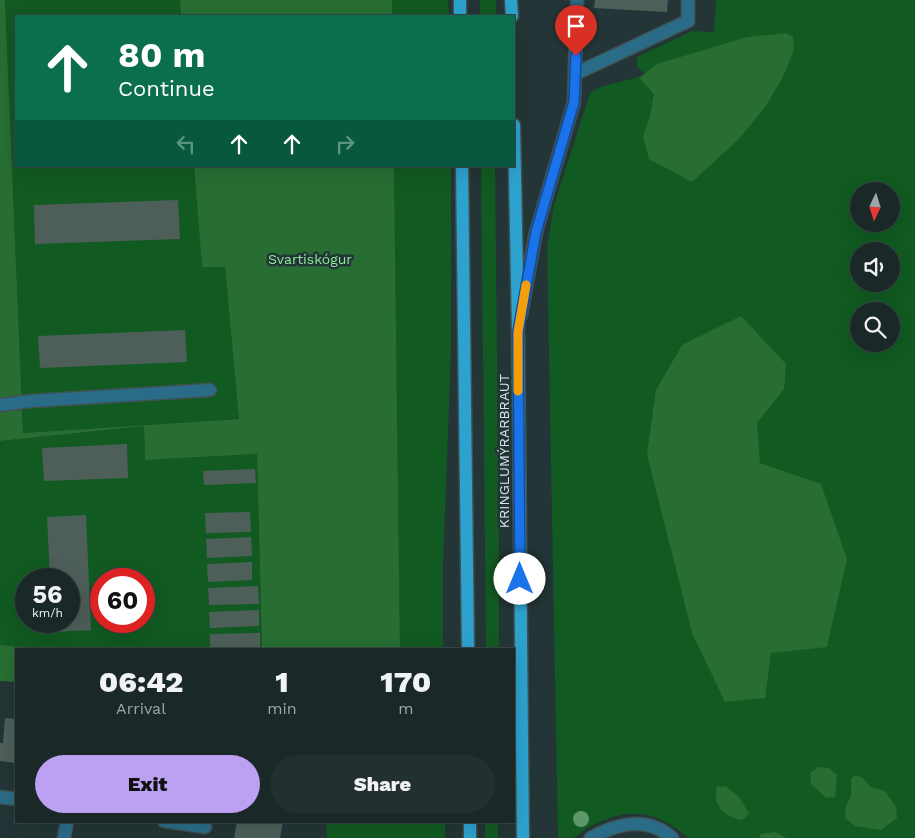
<!DOCTYPE html>
<html lang="en">
<head>
<meta charset="utf-8">
<style>
	body { margin:0; font-family:"Work Sans",sans-serif; background:#233030; color:#f1f3f6; height:100vh; display:flex; flex-direction:column; font-size:19px; white-space:nowrap }
	* { box-sizing:border-box; margin:0 }
	p { font-size:16px; color:#9fa6a8 }
	.icon { flex:none; width:28px; height:28px; fill:none; stroke:currentColor; stroke-width:2; stroke-linecap:round; stroke-linejoin:round }
	.map { position:relative; flex:1; overflow:hidden }
	.panel { position:absolute; left:15px; top:648px; width:500px; height:175px; display:flex; flex-direction:column; background:#1a2828; border-radius:0px; box-shadow:0 5px 20px #0002,0 0 0 1px #384445 }
	.panel>* { flex:none }
	.guide { position:absolute; left:15px; top:15px; width:500px; height:152px; border-radius:0px; box-shadow:0 5px 20px #0002,0 0 0 1px #384445; background:#0b6e4f; color:#fff; overflow:hidden }
	.needle { width:32px; rotate:184deg }
	.tools { position:absolute; left:850px; top:182px; display:grid; gap:10px }
	.tools a { display:grid; place-items:center; width:50px; height:50px; border-radius:50%; background:#1a2828; box-shadow:0 5px 20px #0002,0 0 0 1px #384445; font-size:25px }
	.speed { position:absolute; left:15px; top:568px; display:flex; gap:10px; font-size:25px; font-weight:700; text-align:center }
	.speed>* { display:grid; place-content:center; width:65px; height:65px; border-radius:50%; background:#1a2828; box-shadow:0 5px 20px #0002,0 0 0 1px #384445; line-height:1 }
	.speed small { font-size:12px; font-weight:400 }
	.speed .limit { border:8px solid #d22; background:#fff; color:#111 }
	.pin { position:absolute; display:grid; place-items:center; width:42px; height:42px; color:#fff; margin:-51px -21px; border-radius:50% 50% 50% 0; rotate:-45deg; box-shadow:0 0 5px #0007 }
	.pin .icon { rotate:45deg }
	.me { position:absolute; width:55px; margin:-28px; rotate:0deg; stroke-linejoin:round; filter:drop-shadow(0 0 4px #0008) }
	.turn { display:flex; align-items:center; gap:18px; height:105px; padding:0 20px; font-size:22px }
	.turn .icon { width:65px; height:65px; stroke-width:2.5 }
	.turn b { display:block; font-size:35px; line-height:42px }
	.lanes { display:flex; align-items:center; height:48px; padding:0 20px; background:#0003; justify-content:center; gap:25px; direction:ltr }
	.lanes .off { opacity:.35 }
	.eta { display:flex; justify-content:space-evenly; align-items:center; height:85px; text-align:center }
	.eta b { font-size:30px; font-weight:800; line-height:35px }
	.button { display:flex; gap:10px; margin-top:auto; padding:10px 20px }
	.button a { flex:1; height:58px; border-radius:30px; background:#bca0f2; color:#111; font-size:20px; font-weight:800; line-height:58px; text-align:center }
	.button a+a { background:#233030; color:#f1f3f6 }
	.map>svg:first-child { display:block }
	.green { fill:#115a21; fill-rule:evenodd }
	.forest { fill:#286e33 }
	.building { fill:#4e5f5a }
	.lines { fill:none; stroke-linecap:round; stroke-linejoin:round }
	.service-casing { stroke:#405152; stroke-width:15 }
	.minor-casing { stroke:#405152; stroke-width:15 }
	.primary-casing { stroke:#405152; stroke-width:15 }
	.service { stroke:#2a6c88; stroke-width:12 }
	.minor { stroke:#2a6c88; stroke-width:12 }
	.primary { stroke:#2da2cf; stroke-width:12 }
	.tree { fill:#5d986b }
	.route-casing { stroke:#114b97; stroke-width:12 }
	.route { stroke:#1a73e8; stroke-width:9 }
	.slow { stroke:#f59e0b; stroke-width:9 }
	.labels { text-anchor:middle; dominant-baseline:central; stroke-width:5; stroke-linejoin:round; paint-order:stroke }
	.park-label { font-size:14px; fill:#8de996; stroke:#233536 }
	.street-label { font-size:14px; fill:#d8e3e3; stroke:#233536 }
</style>
</head>
<body>
<div class="map">
<svg width="915" height="838" viewBox="0 0 915 838">
	<rect width="100%" height="100%" fill="#233536"/>
	<!-- green -->
	<path class="green" d="M5 0H180L181 16H16V166H194L202 266H225L239 419 23 433Z
		M392 0H448L449 16H392Z
		M480 0H496V16H480Z
		M716 0H915V838H689C654 810 630 806 589 827 584 830 579 835 573 838 570 838 562 838 558 838L547 247 554 205 590 93 600 87 647 75 637 67V57L692 31 714 32ZM859 191H891V224H859ZM859 251H891V284H859ZM859 311H891V344H859Z
		M394 166H451V349L443 567V649H400Z
		M481 166H495L499 543V649H486Z
		M144 426 145 460 257 454 262 649H48L0 645V441ZM26 579H69V621H26ZM101 579H144V621H101Z
		M326 821H445V838H327Z
		M485 821H498V838H485Z"/>
	<!-- forest -->
	<path class="forest" d="M0 0H5L23 433 239 419 225 267H202L194 166H394L400 649H262L257 454 145 460 144 426 0 441Z
		M180 0H392V16H181Z
		M786 33 793 37 794 50 782 79 765 107 739 139 692 182 649 159 643 137 650 116 654 94 639 78 657 64 747 37Z
		M741 316 786 364 784 389 757 423 760 463 821 484 847 559 827 647 771 653 765 698 725 702 692 633 647 454 656 390 682 345Z
		M0 645 48 649H16V682L0 681Z
		M819 767 829 768 837 775 835 797 826 798 811 784 810 773Z
		M855 775 862 777 871 787 885 791 896 807 897 818 881 830 855 826 845 818 846 806 851 796V780Z
		M726 786 740 798 749 814 742 820C725 818 712 805 717 787Z
		M775 832 787 838H759L761 834Z"/>
	<!-- building -->
	<path class="building" d="M595 0H668L667 12 594 8Z
		M178 200 180 239 35 244 34 205Z
		M185 330 187 362 40 368 38 336Z
		M127 444 128 478 44 481 42 448Z
		M255 469 256 483 204 485 203 471Z
		M250 512 251 532 206 533 205 513Z
		M86 515 91 630 52 632 51 621H69V579H50L47 517Z
		M251 537 252 556 207 558 206 539Z
		M252 562V580L208 582 207 564Z
		M258 586 259 604 209 605 208 588Z
		M259 610V626L210 628 209 612Z
		M260 633V648L210 649V634Z
		M5 718 16 719V763L0 761V743H3Z
		M237 821H283L280 838H234Z"/>
	<g class="lines">
		<defs>
			<path id="service" d="M575 74 688 21V0
				M521 315 536 232 574 102 577 0
				M0 405 31 401 210 390"/>
			<path id="minor" d="M0 797 16 799
				M164 821 205 827
				M64 838 67 821
				M591 838C617 823 648 816 672 838"/>
			<path id="primary" d="M460 0V16
				M511 0 512 16
				M514 125 518 332 523 838
				M462 166 468 649
				M470 821V838"/>
		</defs>
		<!-- service casing -->
		<use href="#service" class="service-casing"/>
		<!-- minor casing -->
		<use href="#minor" class="minor-casing"/>
		<!-- primary casing -->
		<use href="#primary" class="primary-casing"/>
		<!-- service -->
		<use href="#service" class="service"/>
		<!-- minor -->
		<use href="#minor" class="minor"/>
		<!-- primary -->
		<use href="#primary" class="primary"/>
	</g>
	<!-- trees -->
	<circle class="tree" cx="581" cy="819" r="8"/>
	<g class="lines">
		<defs>
			<path id="route" d="M520 579 518 332 536 232 574 102 576 56"/>
		</defs>
		<!-- route casing -->
		<use href="#route" class="route-casing"/>
		<!-- route -->
		<use href="#route" class="route"/>
		<!-- slow -->
		<path class="slow" d="M518 391V332L526 285"/>
	</g>
	<g class="labels">
		<!-- park labels -->
		<g class="park-label">
			<text x="310" y="259">Svartiskógur</text>
		</g>
		<!-- street labels -->
		<g class="street-label">
			<text transform="translate(504 451) rotate(-90)">KRINGLUMÝRARBRAUT</text>
		</g>
	</g>
</svg>
<div class="tools">
<a><svg class="needle" viewBox="-14 -14 28 28"><path d="M0-13l5 13h-10z" fill="#e53935"/><path d="M0 13l5-13h-10z" fill="#9fa6a8"/></svg></a>
<a><svg class="icon" aria-label="sound" viewBox="0 0 24 24"><path d="M4 9h4l5-4v14l-5-4H4zM17 9q2 3 0 6"/></svg></a>
<a><svg class="icon" aria-label="search" viewBox="0 0 24 24"><circle cx="10" cy="10" r="6"/><path d="M15 15l6 6"/></svg></a>
</div>
<div class="speed"><div>56<small>km/h</small></div><div class="limit">60</div></div>
<div class="pin" style="left:576px;top:56px;background:#d93025"><svg class="icon" aria-label="arrive" viewBox="0 0 24 24"><path d="M6 21V4h12l-3 4 3 4H6"/></svg></div>
<svg class="me" style="left:520px;top:579px" viewBox="-20 -20 40 40"><circle r="19" fill="#fff"/><path d="M0-13L10 11 0 6-10 11z" fill="#1a73e8"/></svg>
<div class="guide">
<div class="turn"><svg class="icon" aria-label="ahead" viewBox="0 0 24 24"><path d="M12 20V5M6 11l6-6 6 6"/></svg><div><b>80 m</b>Continue</div></div>
<div class="lanes"><svg class="icon off" aria-label="left" viewBox="0 0 24 24"><path d="M17 20v-9H6M10 6l-5 5 5 5"/></svg><svg class="icon" aria-label="ahead" viewBox="0 0 24 24"><path d="M12 20V5M6 11l6-6 6 6"/></svg><svg class="icon" aria-label="ahead" viewBox="0 0 24 24"><path d="M12 20V5M6 11l6-6 6 6"/></svg><svg class="icon off" aria-label="right" viewBox="0 0 24 24"><path d="M7 20v-9h11M14 6l5 5-5 5"/></svg></div>
</div>
<section class="panel">
<div class="eta">
<div><b>06:42</b><p>Arrival</p></div>
<div><b>1</b><p>min</p></div>
<div><b>170</b><p>m</p></div>
</div>
<div class="button"><a>Exit</a><a>Share</a></div>
</section>
</div>
</body>
</html>
